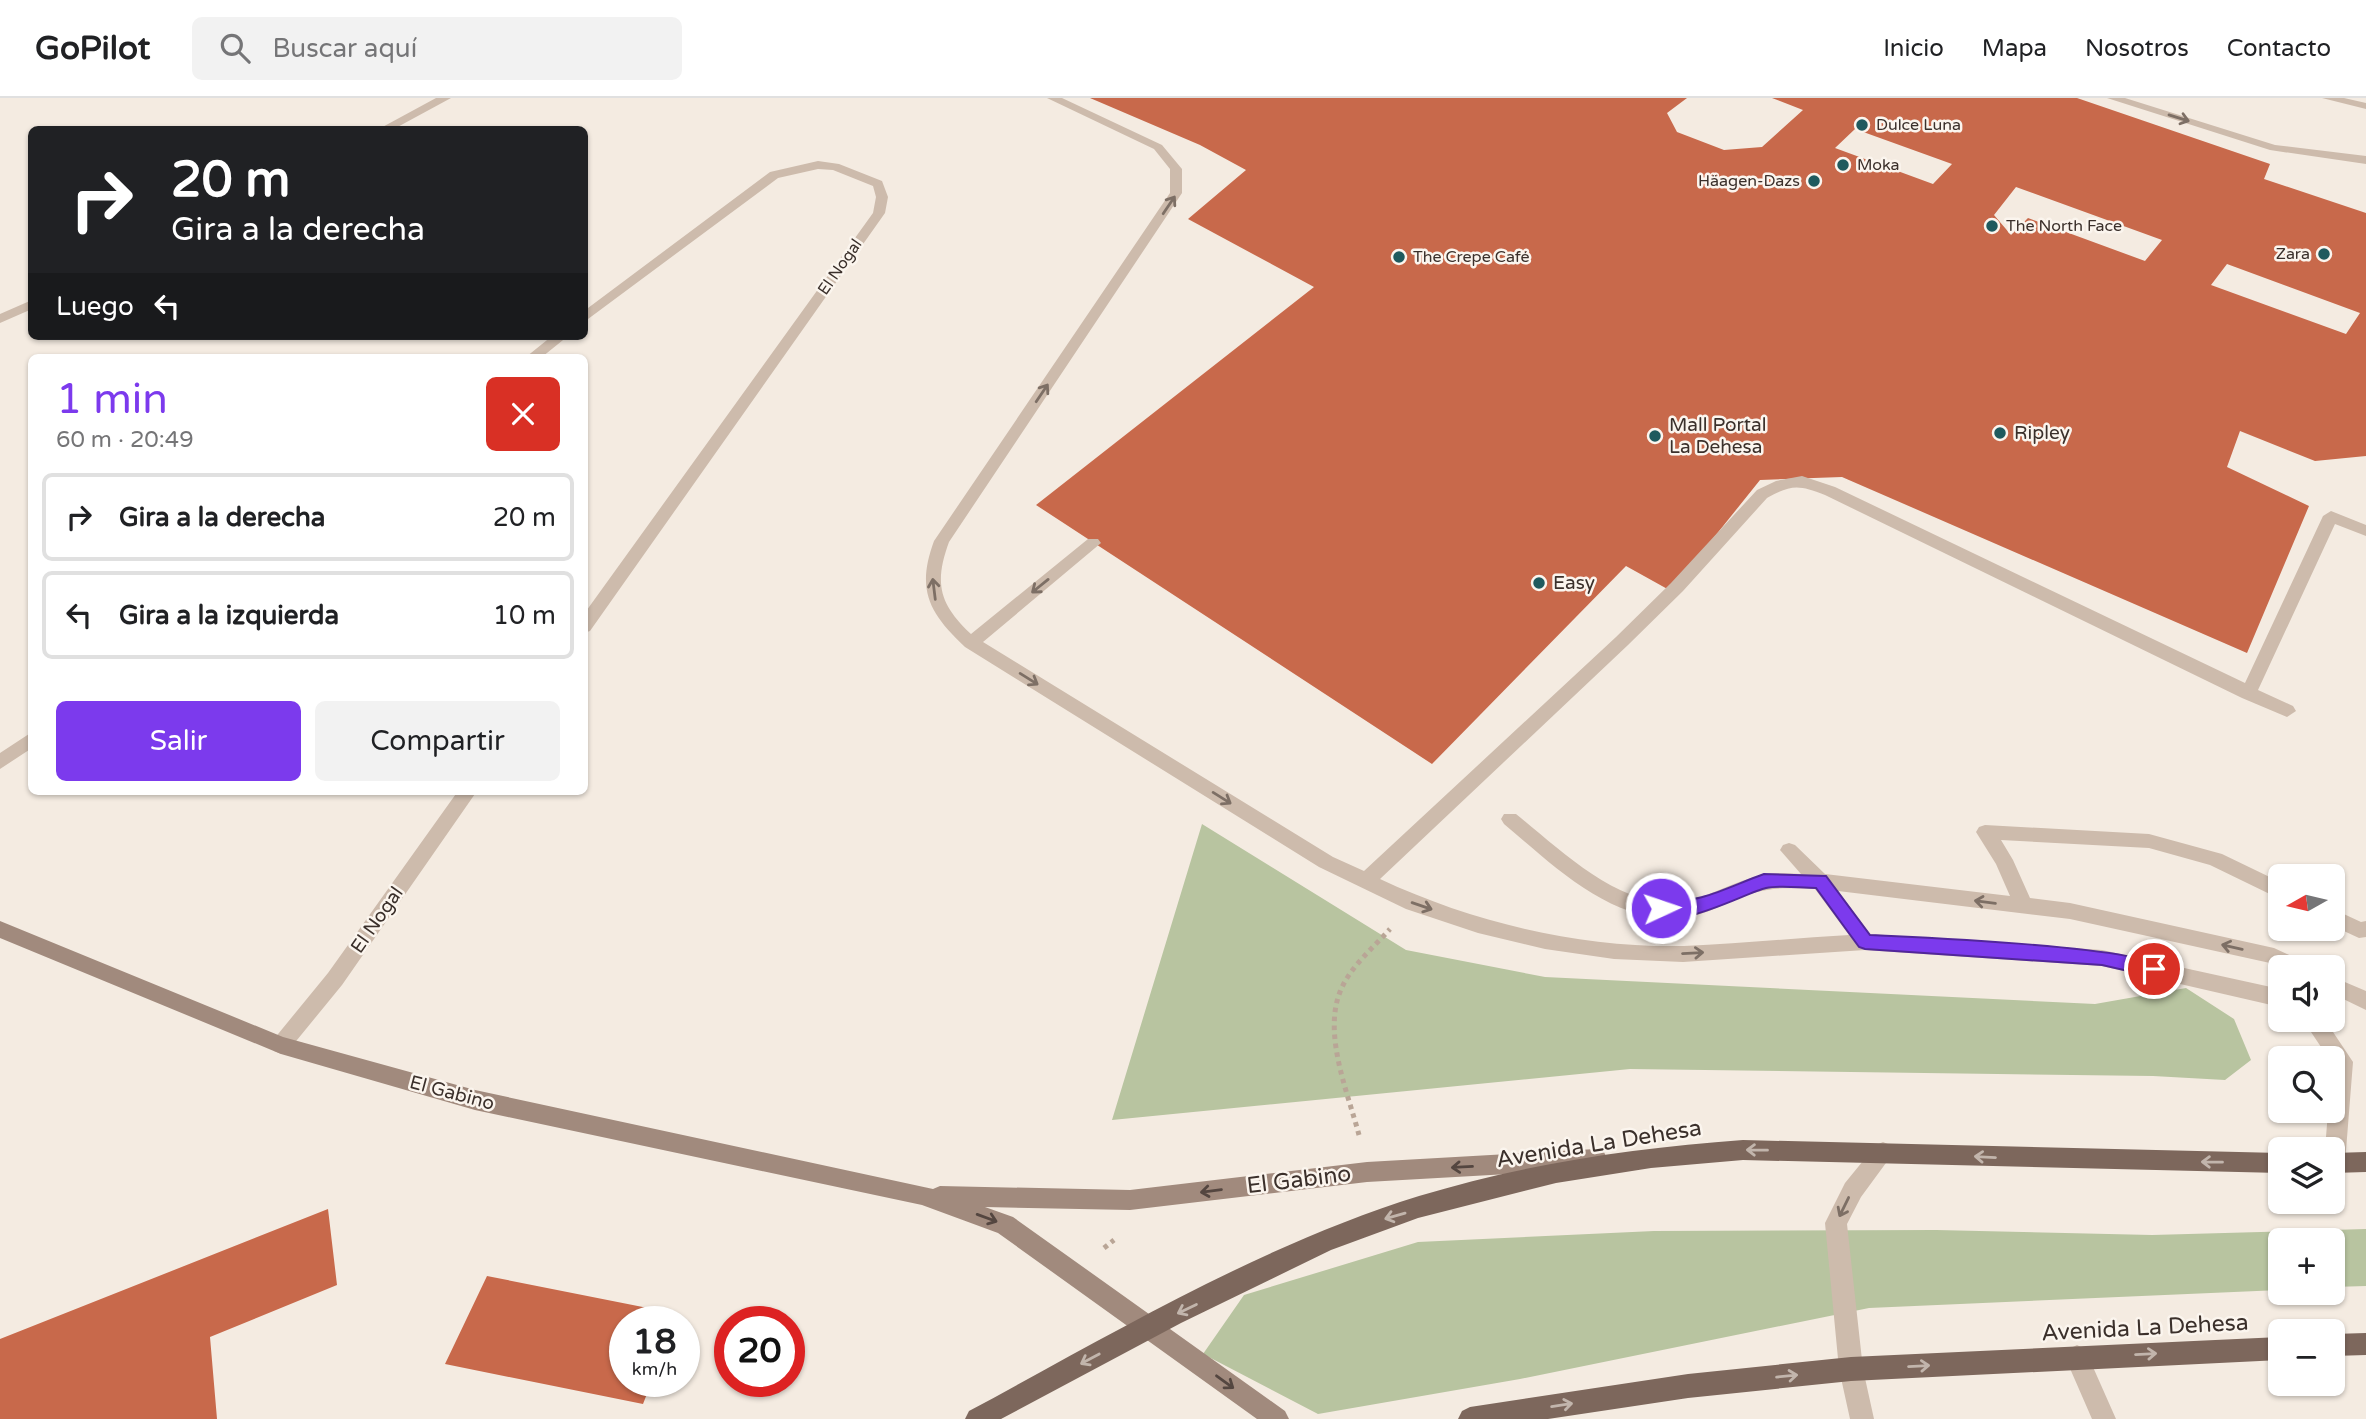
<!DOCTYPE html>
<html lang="es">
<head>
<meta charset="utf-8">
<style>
	body { margin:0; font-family:"Varela Round",sans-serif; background:#f2f2f2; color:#202124; height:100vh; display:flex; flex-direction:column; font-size:26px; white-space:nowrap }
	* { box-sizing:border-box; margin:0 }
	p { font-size:23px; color:#757577 }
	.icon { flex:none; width:38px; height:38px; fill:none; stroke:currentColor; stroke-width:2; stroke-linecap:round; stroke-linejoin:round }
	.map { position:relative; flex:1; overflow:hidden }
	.details { position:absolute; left:28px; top:256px; width:560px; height:441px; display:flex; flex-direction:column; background:#fff; border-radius:10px; box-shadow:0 2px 5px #0004 }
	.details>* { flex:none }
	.hud { position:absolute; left:28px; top:28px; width:560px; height:214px; border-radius:10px; box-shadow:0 2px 5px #0004; background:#202124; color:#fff; overflow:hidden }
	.needle { width:46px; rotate:262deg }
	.controls { position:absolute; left:2268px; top:766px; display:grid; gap:14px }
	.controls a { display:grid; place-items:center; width:77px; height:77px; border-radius:10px; background:#fff; box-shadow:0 2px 5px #0004; font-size:35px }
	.speed { position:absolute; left:609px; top:1208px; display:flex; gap:14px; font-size:35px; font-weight:700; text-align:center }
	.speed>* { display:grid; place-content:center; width:91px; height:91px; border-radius:50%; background:#fff; box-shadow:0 2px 5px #0004; line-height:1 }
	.speed small { font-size:18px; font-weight:400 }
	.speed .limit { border:10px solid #d22; background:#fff; color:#111 }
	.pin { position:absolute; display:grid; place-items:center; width:60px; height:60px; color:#fff; margin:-30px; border:4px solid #fff; border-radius:50%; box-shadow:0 2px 7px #0007 }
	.me { position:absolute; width:77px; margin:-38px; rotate:87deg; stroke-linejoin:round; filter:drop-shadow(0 0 5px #0008) }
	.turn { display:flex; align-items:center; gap:24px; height:147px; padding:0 28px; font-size:32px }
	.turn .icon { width:91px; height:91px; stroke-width:2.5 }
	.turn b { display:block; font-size:49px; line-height:60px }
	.then { display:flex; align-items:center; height:66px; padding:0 28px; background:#0003; gap:14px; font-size:26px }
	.round { display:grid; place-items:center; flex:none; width:74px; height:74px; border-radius:10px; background:#f2f2f2 }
	.head { display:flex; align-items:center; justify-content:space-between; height:119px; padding:0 28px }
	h1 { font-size:42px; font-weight:600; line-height:52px; color:#7c3aed }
	.cta { display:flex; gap:14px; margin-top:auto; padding:14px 28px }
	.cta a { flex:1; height:80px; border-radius:10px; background:#7c3aed; color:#fff; font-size:28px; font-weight:600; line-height:80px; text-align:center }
	.cta a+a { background:#f2f2f2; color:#202124 }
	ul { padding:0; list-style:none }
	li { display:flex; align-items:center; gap:21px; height:88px; margin:0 14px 10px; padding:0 14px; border:4px solid #e0e0e0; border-radius:10px }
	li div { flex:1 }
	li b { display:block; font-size:26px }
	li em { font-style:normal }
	header { display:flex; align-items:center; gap:42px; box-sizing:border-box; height:98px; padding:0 35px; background:#fff; border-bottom:2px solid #e0e0e0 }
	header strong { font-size:33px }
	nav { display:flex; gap:38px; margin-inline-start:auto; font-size:24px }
	.search { width:490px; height:63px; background:#f2f2f2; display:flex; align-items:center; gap:18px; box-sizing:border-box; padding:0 24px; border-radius:10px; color:#757577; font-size:26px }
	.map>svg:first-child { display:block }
	.green { fill:#b8c4a0 }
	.building { fill:#c8694b; fill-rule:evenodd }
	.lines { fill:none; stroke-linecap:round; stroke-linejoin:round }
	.path { stroke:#b9a596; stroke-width:5; stroke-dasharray:4.5 4.5; stroke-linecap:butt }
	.service { fill:#cdbbac; fill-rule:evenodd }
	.minor { fill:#cdbbac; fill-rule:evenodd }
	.tertiary { fill:#cdbbac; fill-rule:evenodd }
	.secondary { fill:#a18a7d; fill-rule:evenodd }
	.primary { fill:#7d675c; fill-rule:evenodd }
	.oneway { stroke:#7d6f65 }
	.oneway2 { stroke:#c2b5ac }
	.oneway3 { stroke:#544640 }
	.route { fill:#7c3aed; stroke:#51269a; stroke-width:2 }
	.poi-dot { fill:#1f5a5e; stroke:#fbf5ee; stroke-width:2.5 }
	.labels { text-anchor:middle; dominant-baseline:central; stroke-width:5; stroke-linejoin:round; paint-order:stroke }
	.far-poi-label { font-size:16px; fill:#3b302b; stroke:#fbf5ee; text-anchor:start }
	.far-street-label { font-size:16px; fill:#3b302b; stroke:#fbf5ee }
	.poi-label { font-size:19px; fill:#3b302b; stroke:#fbf5ee; text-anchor:start }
	.street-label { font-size:19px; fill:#3b302b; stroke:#fbf5ee }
	.near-street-label { font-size:23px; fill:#3b302b; stroke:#fbf5ee }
</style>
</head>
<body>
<header>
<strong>GoPilot</strong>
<div class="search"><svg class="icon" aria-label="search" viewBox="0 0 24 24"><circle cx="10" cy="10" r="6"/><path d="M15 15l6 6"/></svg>Buscar aquí</div>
<nav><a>Inicio</a><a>Mapa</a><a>Nosotros</a><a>Contacto</a></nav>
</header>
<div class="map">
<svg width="2366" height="1321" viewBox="0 0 2366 1321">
	<rect width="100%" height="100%" fill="#f4ebe1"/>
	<!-- green -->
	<path class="green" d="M1202 726 1406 852 1545 879 2095 906 2186 890 2234 921 2251 962 2225 982 2153 978 1630 971 1112 1022Z
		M2366 1131V1188L2333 1189V1143H2280V1192L1869 1210 1520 1281 1318 1316 1203 1256 1244 1197 1418 1144 1654 1133 1936 1132 2152 1137Z"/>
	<!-- building -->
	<path class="building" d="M1090 0H1687L1667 15 1677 34 1724 52 1762 49 1803 12 1772 0H2077L2270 66 2264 81 2366 115V358L2315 363 2240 333 2227 369 2309 408 2247 555 1842 379 1760 382 1671 493 1626 468 1432 666 1036 407 1314 189 1188 121 1246 72 1200 47ZM1855 31 1952 66 1933 86 1835 50ZM2016 89 2162 142 2145 163 2028 120 2011 137 1994 117ZM2227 166 2360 215 2346 236 2211 187Z
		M328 1111 337 1187 210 1239 217 1321H0V1241Z
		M487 1178 678 1216 675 1223H625V1283H652L643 1306 445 1266Z"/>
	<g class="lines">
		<!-- path -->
		<path class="path" d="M1359 1037C1348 995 1323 937 1340 894 1349 870 1373 850 1390 831
			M1104 1150 1114 1142"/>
		<!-- service -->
		<path class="service" d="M1047 0H1062L1162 47 1182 71V95L949 444C934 485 939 506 971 536L1088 441H1098L1101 445 983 544 1333 759 1364 773 1616 539 1671 485 1757 392 1776 383 1802 378 1835 389 2245 585 2323 418 2331 413 2366 427V438L2335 426 2258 592 2293 608 2296 613 2287 619 2242 600 1825 397C1799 387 1792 386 1767 400L1683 493 1628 547 1380 781C1474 825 1581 850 1684 848 1739 846 1794 840 1849 837L1815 791C1799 791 1782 789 1767 792 1737 796 1711 818 1680 820 1610 825 1553 767 1504 726L1501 721 1504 716H1516C1560 751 1620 812 1682 804 1711 799 1735 782 1763 777 1775 774 1789 776 1801 776L1780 752 1783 747 1789 745 1795 747 1825 776 2010 798 1996 766 1976 734 1979 729 1985 727 2149 736 2222 756 2280 784V801L2210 767 2149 750 2001 742 2013 762 2030 800 2070 805 2274 850 2304 864 2307 870 2280 871 2270 865 2070 821 1838 793 1870 836 2102 852 2280 891V909L2102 868 1865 852 1683 864 1614 861 1545 851 1478 835 1406 811 1319 769 965 549C929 515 916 492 934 443L1170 95V71L1154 51Z
			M2107 0H2125L2275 47 2366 58V66L2270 52Z
			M2333 811 2361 824 2366 823V839L2359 840 2333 828Z
			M2333 879 2366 893V912L2333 896Z
			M2303 922H2325L2353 964 2345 1065 2342 1072 2334 1075 2333 1052H2325L2328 1013H2333V961H2329Z
			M2077 1247 2085 1251 2116 1321H2092L2065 1259 2069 1251Z"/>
		<!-- minor -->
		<path class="minor" d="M436 0H451L392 32H377Z
			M818 63 839 66 882 83 888 99 885 115 590 533 584 535V516L873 115 876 99 873 88 833 72 818 71 778 80 584 224V213L770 74Z
			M32 202V211L0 225V216Z
			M552 238H568L542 259H526Z
			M32 634V650L0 671V655Z
			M458 693H477L342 887 288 953 281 956 274 953 271 947 274 941 328 875Z
			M1883 1044 1890 1047 1894 1054 1861 1099 1847 1126 1863 1271 1874 1321H1850L1839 1271 1825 1125 1845 1085 1876 1047Z"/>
		<!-- tertiary -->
		<path class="tertiary" d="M2322 0H2344L2366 5V11Z"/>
		<!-- secondary -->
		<path class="secondary" d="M0 823 283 939 475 992 933 1091 940 1088 1130 1092 1367 1064 1596 1051 1604 1054 1607 1061 1604 1068 1596 1071 1367 1084 1130 1112 985 1109 1013 1119 1285 1313 1289 1321H1257L998 1135 922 1107 475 1012 281 956 0 840Z"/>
		<!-- primary -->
		<path class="primary" d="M1743 1042 2280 1055V1075L1743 1062 1651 1070 1556 1085 1418 1120 1331 1152 1181 1225 1001 1321H965L969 1313C1114 1235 1261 1147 1419 1098 1524 1066 1633 1050 1743 1042Z
			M2366 1054V1074L2333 1075V1055Z
			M2366 1235V1257L2333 1258V1236Z
			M2280 1239V1262L1851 1283 1688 1300 1548 1321H1458L1462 1313 1470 1309 1688 1276 1851 1259Z"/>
	</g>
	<!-- one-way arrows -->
	<defs><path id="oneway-shaft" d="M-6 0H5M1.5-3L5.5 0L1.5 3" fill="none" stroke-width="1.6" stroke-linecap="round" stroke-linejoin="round" transform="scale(1.75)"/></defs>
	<g class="oneway">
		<use href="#oneway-shaft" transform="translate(2179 20) rotate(17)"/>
		<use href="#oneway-shaft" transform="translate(1169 107) rotate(-56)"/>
		<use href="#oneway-shaft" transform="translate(1042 295) rotate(-56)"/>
		<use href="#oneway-shaft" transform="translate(1040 488) rotate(141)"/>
		<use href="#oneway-shaft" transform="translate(934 491) rotate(-97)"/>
		<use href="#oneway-shaft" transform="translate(1029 581) rotate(32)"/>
		<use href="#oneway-shaft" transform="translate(1222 700) rotate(32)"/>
		<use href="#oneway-shaft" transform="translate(1985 804) rotate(-173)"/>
		<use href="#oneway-shaft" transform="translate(1422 808) rotate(19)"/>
		<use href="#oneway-shaft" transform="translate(2232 849) rotate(-167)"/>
		<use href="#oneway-shaft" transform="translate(1693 855) rotate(-3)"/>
		<use href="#oneway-shaft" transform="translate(1844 1109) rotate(116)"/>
	</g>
	<g class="oneway2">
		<use href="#oneway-shaft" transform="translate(1757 1052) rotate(-179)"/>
		<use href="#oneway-shaft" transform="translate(1985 1059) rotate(-177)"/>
		<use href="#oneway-shaft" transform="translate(2212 1064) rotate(-179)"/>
		<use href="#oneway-shaft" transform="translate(1395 1118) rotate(164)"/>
		<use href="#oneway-shaft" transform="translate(1187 1211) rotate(154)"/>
		<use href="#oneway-shaft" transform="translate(2146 1256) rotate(-3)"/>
		<use href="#oneway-shaft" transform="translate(1090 1261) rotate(152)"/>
		<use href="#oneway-shaft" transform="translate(1919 1268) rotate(-3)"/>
		<use href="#oneway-shaft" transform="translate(1787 1278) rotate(-6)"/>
		<use href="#oneway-shaft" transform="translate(1562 1307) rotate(-9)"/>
	</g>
	<g class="oneway3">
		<use href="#oneway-shaft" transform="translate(1462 1069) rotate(177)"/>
		<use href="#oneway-shaft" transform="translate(1211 1093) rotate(173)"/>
		<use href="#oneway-shaft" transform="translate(987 1120) rotate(20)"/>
		<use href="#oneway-shaft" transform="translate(1225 1284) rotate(36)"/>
	</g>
	<!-- route -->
	<path class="route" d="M1764 776 1826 778 1870 837C1908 839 2152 848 2163 871L2154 879 2102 867 1865 851 1859 849 1816 790C1800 790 1781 787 1766 790 1744 795 1667 839 1652 810L1661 803C1698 807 1730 788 1764 776Z"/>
	<!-- markers -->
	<g class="poi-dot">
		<circle cx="1862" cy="27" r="7"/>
		<circle cx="1843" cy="67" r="7"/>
		<circle cx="1814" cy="83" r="7"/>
		<circle cx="1992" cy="128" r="7"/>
		<circle cx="2324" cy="156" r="7"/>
		<circle cx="1399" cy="159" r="7"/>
		<circle cx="2000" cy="335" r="7"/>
		<circle cx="1655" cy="338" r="7"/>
		<circle cx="1539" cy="485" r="7"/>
	</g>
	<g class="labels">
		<!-- far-poi labels -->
		<g class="far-poi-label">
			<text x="1876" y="27">Dulce Luna</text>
			<text x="1857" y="67">Moka</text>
			<text x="1800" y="83" text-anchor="end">Häagen-Dazs</text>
			<text x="2006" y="128">The North Face</text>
			<text x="2310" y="156" text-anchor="end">Zara</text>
			<text x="1413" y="159">The Crepe Café</text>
		</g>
		<!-- far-street labels -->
		<g class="far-street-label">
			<text transform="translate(840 169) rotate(-55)">El Nogal</text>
		</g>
		<!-- poi labels -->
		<g class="poi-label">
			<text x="1669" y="327">Mall Portal<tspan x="1669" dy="22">La Dehesa</tspan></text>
			<text x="2014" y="335">Ripley</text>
			<text x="1553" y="485">Easy</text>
		</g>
		<!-- street labels -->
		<g class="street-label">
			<text transform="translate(377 822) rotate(-55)">El Nogal</text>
			<text transform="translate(452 995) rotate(15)">El Gabino</text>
		</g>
		<!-- near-street labels -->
		<g class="near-street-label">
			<text transform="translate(1599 1046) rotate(-9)">Avenida La Dehesa</text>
			<text transform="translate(1299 1082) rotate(-7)">El Gabino</text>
			<text transform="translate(2145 1230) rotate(-3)">Avenida La Dehesa</text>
		</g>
	</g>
</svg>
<div class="controls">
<a><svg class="needle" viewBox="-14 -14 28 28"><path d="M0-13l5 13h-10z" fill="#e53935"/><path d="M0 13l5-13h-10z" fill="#757577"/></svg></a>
<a><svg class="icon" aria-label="sound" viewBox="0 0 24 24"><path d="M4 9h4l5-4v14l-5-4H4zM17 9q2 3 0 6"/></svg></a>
<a><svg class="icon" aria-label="search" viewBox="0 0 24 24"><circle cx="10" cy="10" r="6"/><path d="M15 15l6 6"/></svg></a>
<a><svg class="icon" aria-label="layers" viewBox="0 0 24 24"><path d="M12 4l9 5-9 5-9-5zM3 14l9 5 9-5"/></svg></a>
<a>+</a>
<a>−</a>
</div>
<div class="speed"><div>18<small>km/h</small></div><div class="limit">20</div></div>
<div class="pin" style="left:2154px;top:871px;background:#d93025"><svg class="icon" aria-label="arrive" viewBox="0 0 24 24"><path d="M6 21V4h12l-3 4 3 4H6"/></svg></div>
<svg class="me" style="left:1661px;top:810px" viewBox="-20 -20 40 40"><circle r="17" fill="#7c3aed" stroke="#fff" stroke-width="3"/><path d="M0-11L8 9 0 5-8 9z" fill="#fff"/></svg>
<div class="hud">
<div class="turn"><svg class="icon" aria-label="right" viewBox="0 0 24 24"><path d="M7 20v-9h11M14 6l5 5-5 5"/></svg><div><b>20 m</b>Gira a la derecha</div></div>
<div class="then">Luego<svg class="icon" aria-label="left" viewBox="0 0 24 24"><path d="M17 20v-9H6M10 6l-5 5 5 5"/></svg></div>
</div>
<section class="details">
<div class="head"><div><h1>1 min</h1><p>60 m · 20:49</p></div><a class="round" style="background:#d93025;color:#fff"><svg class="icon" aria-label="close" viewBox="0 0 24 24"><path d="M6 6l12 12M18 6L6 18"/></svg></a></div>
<ul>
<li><svg class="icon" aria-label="right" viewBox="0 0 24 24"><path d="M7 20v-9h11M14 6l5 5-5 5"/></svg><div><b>Gira a la derecha</b></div><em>20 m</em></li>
<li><svg class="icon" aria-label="left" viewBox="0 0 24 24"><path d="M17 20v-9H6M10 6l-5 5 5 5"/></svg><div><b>Gira a la izquierda</b></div><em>10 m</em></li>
</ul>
<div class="cta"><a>Salir</a><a>Compartir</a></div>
</section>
</div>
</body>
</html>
